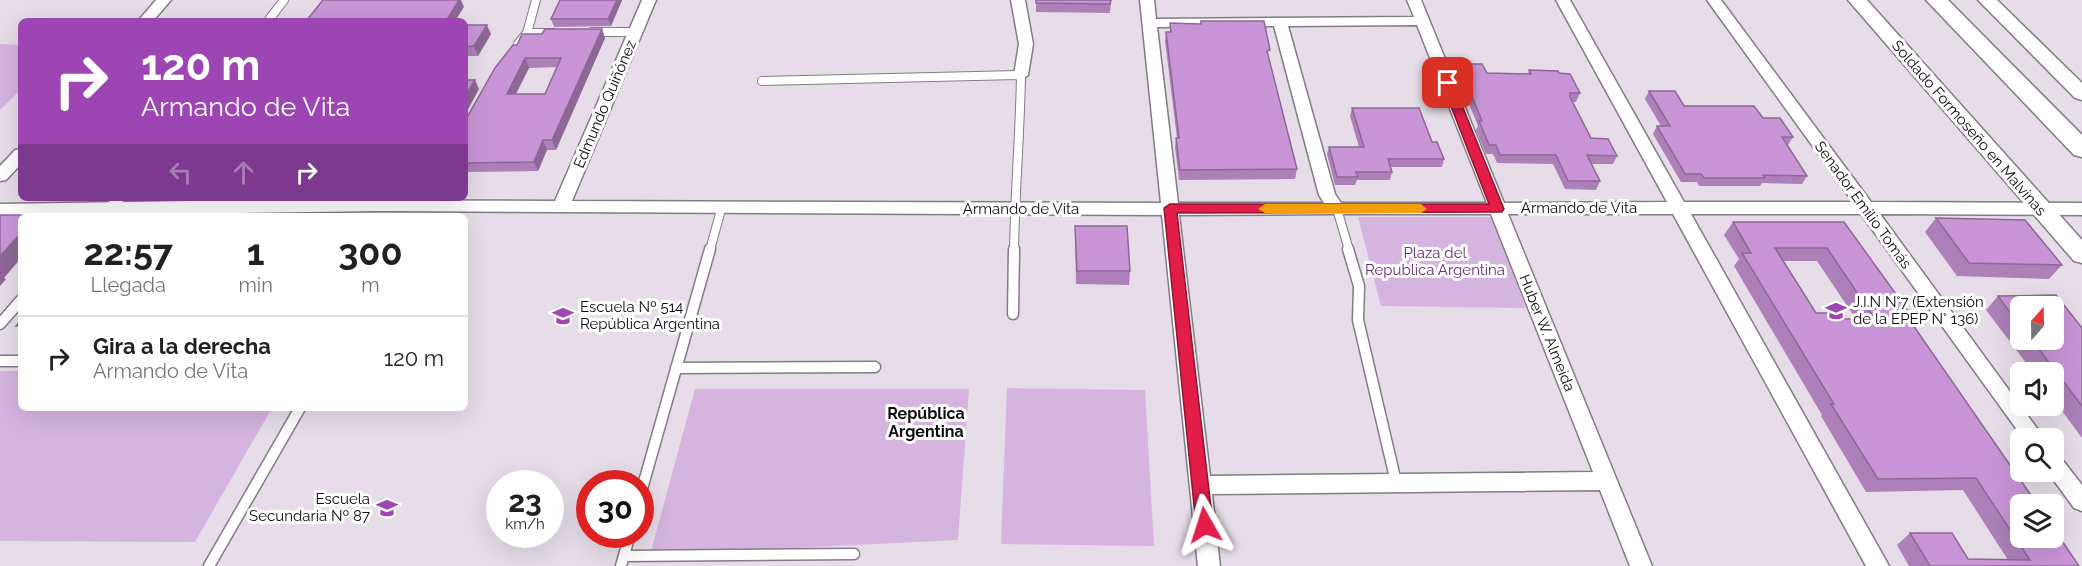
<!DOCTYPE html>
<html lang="es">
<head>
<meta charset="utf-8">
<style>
	body { margin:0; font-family:Raleway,sans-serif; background:#f6f6f6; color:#202124; height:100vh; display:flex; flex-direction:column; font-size:22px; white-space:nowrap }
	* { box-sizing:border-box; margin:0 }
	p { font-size:20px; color:#757577 }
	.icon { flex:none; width:33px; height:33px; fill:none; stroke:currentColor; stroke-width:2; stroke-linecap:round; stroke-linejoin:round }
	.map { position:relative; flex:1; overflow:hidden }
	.sheet { position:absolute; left:18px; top:213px; width:450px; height:198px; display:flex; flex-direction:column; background:#fff; border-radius:9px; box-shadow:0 6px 24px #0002 }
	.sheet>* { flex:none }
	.guide { position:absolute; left:18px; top:18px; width:450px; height:183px; border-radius:9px; box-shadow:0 6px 24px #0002; background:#9d46b3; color:#fff; overflow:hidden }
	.needle { width:39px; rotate:20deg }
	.tools { position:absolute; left:2010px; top:296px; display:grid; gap:12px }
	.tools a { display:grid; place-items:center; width:54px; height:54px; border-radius:9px; background:#fff; box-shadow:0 6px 24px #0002; font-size:30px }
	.speed { position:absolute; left:486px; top:470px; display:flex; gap:12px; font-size:30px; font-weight:700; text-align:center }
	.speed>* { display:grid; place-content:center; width:78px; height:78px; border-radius:50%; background:#fff; box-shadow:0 6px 24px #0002; line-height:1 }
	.speed small { font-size:15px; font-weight:400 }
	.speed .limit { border:9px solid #d22; background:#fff; color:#111 }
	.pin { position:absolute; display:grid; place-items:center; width:51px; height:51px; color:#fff; margin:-26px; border-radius:12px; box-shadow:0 3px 9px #0006 }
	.me { position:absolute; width:66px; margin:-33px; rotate:354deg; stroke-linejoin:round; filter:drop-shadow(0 0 4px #0008) }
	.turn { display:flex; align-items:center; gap:21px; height:126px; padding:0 24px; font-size:27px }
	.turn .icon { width:78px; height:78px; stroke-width:2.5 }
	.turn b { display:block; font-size:42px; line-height:51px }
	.lanes { display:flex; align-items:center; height:57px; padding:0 24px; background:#0003; justify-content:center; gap:30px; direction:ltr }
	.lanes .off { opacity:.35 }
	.eta { display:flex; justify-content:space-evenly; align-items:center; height:102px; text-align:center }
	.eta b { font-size:36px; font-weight:700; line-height:42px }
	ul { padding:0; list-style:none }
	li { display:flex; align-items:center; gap:18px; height:84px; padding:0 24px; border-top:2px solid #e0e0e0 }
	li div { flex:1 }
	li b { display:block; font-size:22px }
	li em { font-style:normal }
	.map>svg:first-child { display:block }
	.green { fill:#d6b4e0 }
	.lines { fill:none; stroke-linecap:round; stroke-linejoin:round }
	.lane-far1-casing { stroke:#837b85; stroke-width:10 }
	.lane-casing { stroke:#837b85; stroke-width:13 }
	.street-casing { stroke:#837b85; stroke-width:3 }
	.secondary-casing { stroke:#837b85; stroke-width:3 }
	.primary-casing { stroke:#837b85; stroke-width:3 }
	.lane-far1 { stroke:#fff; stroke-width:8 }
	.lane { stroke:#fff; stroke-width:10 }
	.street { fill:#fff; fill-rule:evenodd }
	.secondary { fill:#fff; fill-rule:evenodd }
	.primary { fill:#fff; fill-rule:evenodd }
	.wall { fill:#ad80b9; fill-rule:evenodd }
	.shaded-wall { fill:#8d6896 }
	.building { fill:#c995d7; stroke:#8d6896; stroke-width:1.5; fill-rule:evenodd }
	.route { fill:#e11d48; stroke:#92132f; stroke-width:1.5 }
	.slow { fill:#f59e0b }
	.labels { text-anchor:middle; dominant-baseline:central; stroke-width:6; stroke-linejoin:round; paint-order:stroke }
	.street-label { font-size:15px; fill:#0d0b0e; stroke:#fff }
	.park-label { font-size:15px; fill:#692a79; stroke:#fff }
	.poi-label { font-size:15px; fill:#0d0b0e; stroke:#fff; text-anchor:start }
	.neighbourhood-label { font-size:16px; font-weight:bold; fill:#0d0b0e; stroke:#fff }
</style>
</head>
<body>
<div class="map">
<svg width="2082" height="566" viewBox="0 0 2082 566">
	<rect width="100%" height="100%" fill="#e6dde8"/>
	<!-- green -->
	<path class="green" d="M0 44 21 45V89L0 110Z
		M1358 217H1492L1526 308 1381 306Z
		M0 371H21V408H272L195 542 0 541Z
		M1007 388 1145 390 1154 546 1001 544Z
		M695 389H969L958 540 650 555Z"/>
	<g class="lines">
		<defs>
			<path id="lane-far1" d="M268 21 284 0
				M592 32H636
				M527 33H554
				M518 44 527 33 536 0
				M762 81 1021 75C1020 134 1015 191 1014 250
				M1337 209 1349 250
				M96 216 121 198
				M710 250 722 206"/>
			<path id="lane" d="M1348 249 1359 286 1358 320 1396 482
				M1013 314 1014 249
				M0 324 21 300
				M0 361H21
				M676 368 875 367
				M640 496 710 249
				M624 556 854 554
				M209 566 300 408
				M621 566 630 534"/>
			<path id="street" d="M156 0H171L153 21H138Z
				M642 0H656L572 201 1161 203 1140 0H1154L1156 19 1414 17 1407 0H1421L1504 203 1667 202 1556 0H1570L1684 202H1853L1707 0H1721L1871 202 2082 203V215L1880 214 2044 438H2023L1861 214H1691L1889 566H1866L1673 214H1508L1652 566H1630L1600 490 1212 494 1220 566H1198L1162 215 381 211 0 216V204L254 200 555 201ZM1417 25 1487 203H1341L1335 194 1288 26ZM1274 26 1319 195 1324 203H1178L1157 27ZM1336 214H1491L1593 472 1210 476 1179 215Z
				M1011 0H1025L1033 44 1028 75 1021 80 1014 75 1019 44Z
				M21 149V164L6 180 0 181V166L15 150Z
				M2054 455 2061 458 2082 485V511L2074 508 2047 471H2054Z"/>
			<path id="secondary" d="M1848 0H1867L2082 240V263L2074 261Z
				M1978 0H1997L2082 83V100L2075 98Z"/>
			<path id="primary" d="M1926 0H1948L2082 135V157L2074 155Z"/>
		</defs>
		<!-- lane-far1 casing -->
		<use href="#lane-far1" class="lane-far1-casing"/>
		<!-- lane casing -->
		<use href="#lane" class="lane-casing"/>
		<!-- street casing -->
		<use href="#street" class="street-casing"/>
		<!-- secondary casing -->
		<use href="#secondary" class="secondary-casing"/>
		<!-- primary casing -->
		<use href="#primary" class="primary-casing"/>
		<!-- lane-far1 -->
		<use href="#lane-far1" class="lane-far1"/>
		<!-- lane -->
		<use href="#lane" class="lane"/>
		<!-- street -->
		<use href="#street" class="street"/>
		<!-- secondary -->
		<use href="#secondary" class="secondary"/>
		<!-- primary -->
		<use href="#primary" class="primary"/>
	</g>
	<!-- wall -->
	<path class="wall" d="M622 0 611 26 554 27 551 19Z
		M1036 0H1111L1110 13 1036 12Z
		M1201 21 1268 58 1297 169 1295 179 1179 180 1175 147 1176 138H1177L1165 41 1166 32H1170V23L1200 24Z
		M465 25 491 34 478 56H465Z
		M602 29 605 38 556 150H547L538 171 465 172V121L517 45 542 34ZM557 67 545 94H516L529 68Z
		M1459 64 1487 73 1528 74 1529 70 1559 73 1580 93 1576 102H1572L1591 138 1617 156 1613 164H1591L1600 181 1596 190 1565 189 1553 164 1497 163 1493 154H1486L1476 130 1478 126 1456 72Z
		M1649 91 1684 106 1763 118 1793 137 1788 145H1787L1807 176 1802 184 1762 183 1760 186H1699L1697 182H1681L1653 134 1657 126H1661L1645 99Z
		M1352 108 1432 142 1444 159 1442 167H1390L1392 172 1390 180H1357L1355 185H1335L1327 154 1329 147H1359L1350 116Z
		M1936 218 2062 265 2049 279 1957 276 1925 232Z
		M1733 222H1844L1911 315 1908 318 2079 566H1909L1897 545 1910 533 1968 559 2008 560 1963 490 1866 492 1821 416 1822 415 1734 266 1739 259 1724 235ZM1783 261H1817L1856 319H1835L1816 313Z
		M1075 226 1130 271 1129 285 1076 284Z
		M1998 296 2082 328V438L2054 400V372H2033L1986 310ZM2020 306 2054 339H2020Z"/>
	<!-- shaded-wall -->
	<path class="shaded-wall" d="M459 0H461L464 7 455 21H446Z
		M617 0H622L611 26 608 19Z
		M487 25 491 34 478 56 474 46Z
		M602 29 605 38 556 150 552 140Z
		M525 58 529 68 511 103 507 94Z
		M475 80 479 89 465 115V97Z
		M543 140 547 150 538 171 534 162Z
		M21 233V258L4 278 6 279 0 286V256Z"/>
	<!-- building -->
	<path class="building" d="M323 0H459L446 21H306Z
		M560 0H617L608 19H551Z
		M1036 0H1111L1110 4 1036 3Z
		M1201 21H1264L1270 50 1267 51 1297 169 1180 170 1176 138H1179L1166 32H1171L1170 23 1201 24Z
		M465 25H487L474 46 465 47Z
		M545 29H602L552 140H543L534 162 465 163V121L495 68 513 45H517L522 34H542ZM525 58H561L545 94H507Z
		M1459 64H1482L1487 73 1531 74 1529 70 1558 71 1559 73 1570 74 1580 93H1570V97L1591 138 1608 139 1617 156 1587 155 1600 181H1568L1556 155H1500L1496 145H1489L1479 121H1482Z
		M465 80H475L465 97Z
		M1649 91H1675L1684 106H1754L1763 118H1780L1793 137H1782L1807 176 1763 175 1765 178H1704L1701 174H1685L1657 126H1670Z
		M1352 108H1419L1432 142H1437L1444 159H1388L1392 172H1356L1358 177H1337L1329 147H1364Z
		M0 215H37L36 216H21V233L0 256Z
		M1936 218 2025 220 2062 265 1969 263Z
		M1733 222H1844L1911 315H1906L2037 504H2020V537H2054V529L2079 566H1930L1910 533H1952L1968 559 2030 560 1976 478 1878 479 1831 404H1834L1742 253H1751ZM1775 248H1827L1875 319H1835L1831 313H1816Z
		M1075 226H1127L1130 271H1077Z
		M2056 295 2082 328V406L2031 339H2054V306H2020V326L1998 296Z
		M21 320V326H16Z"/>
	<!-- route -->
	<path class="route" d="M1448 80 1453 83 1504 209 1502 212 1177 213 1213 525 1210 530 1205 532 1199 530 1196 525 1164 208 1170 204H1489L1442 83Z"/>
	<!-- slow -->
	<path class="slow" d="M1265 204H1421L1427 209 1421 213H1265L1258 209Z"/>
	<!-- icons -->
	<defs>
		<symbol id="school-bare" viewBox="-9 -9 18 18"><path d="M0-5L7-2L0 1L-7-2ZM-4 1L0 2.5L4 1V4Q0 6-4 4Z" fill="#9d46b3" stroke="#fff" stroke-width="2.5" paint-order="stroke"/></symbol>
	</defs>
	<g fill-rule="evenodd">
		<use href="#school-bare" x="1821" y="296" width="30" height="30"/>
		<use href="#school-bare" x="548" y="301" width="30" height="30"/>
		<use href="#school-bare" x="372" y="493" width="30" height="30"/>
	</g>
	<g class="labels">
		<!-- street labels -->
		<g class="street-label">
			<text transform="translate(605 104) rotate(-67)">Edmundo Quiñónez</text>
			<text transform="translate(1969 128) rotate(49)">Soldado Formoseño en Malvinas</text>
			<text transform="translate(1863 205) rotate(54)">Senador Emilio Tomás</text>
			<text x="1579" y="208">Armando de Vita</text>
			<text x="1021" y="209">Armando de Vita</text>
			<text transform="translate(1547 333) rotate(68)">Huber W. Almeida</text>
		</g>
		<!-- park labels -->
		<g class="park-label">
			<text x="1435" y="253">Plaza del<tspan x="1435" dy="17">Republica Argentina</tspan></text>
		</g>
		<!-- poi labels -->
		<g class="poi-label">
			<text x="1853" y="302">J.I.N N°7 (Extensión<tspan x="1853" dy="17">de la EPEP N° 136)</tspan></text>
			<text x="580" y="307">Escuela Nº 514<tspan x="580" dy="17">República Argentina</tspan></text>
			<text x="370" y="499" text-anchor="end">Escuela<tspan x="370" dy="17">Secundaria Nº 87</tspan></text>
		</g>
		<!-- neighbourhood labels -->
		<g class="neighbourhood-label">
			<text x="926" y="413">República<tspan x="926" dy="18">Argentina</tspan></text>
		</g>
	</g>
</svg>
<div class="tools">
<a><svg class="needle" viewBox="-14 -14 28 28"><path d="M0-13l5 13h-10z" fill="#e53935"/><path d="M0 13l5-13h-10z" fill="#757577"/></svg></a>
<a><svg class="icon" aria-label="sound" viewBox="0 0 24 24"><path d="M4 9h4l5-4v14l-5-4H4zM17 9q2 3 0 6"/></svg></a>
<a><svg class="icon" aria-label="search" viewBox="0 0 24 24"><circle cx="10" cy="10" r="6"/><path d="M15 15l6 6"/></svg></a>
<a><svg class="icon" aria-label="layers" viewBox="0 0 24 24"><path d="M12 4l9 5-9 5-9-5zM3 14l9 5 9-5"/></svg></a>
</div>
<div class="speed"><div>23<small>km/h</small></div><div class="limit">30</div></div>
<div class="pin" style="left:1448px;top:83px;background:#d93025"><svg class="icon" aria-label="arrive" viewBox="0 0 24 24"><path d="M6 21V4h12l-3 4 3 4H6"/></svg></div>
<svg class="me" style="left:1205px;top:525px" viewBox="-20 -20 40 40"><path d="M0-17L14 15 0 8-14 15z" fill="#e11d48" stroke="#fff" stroke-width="4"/></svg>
<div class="guide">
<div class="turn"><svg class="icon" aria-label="right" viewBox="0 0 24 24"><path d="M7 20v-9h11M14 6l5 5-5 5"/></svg><div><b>120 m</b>Armando de Vita</div></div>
<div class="lanes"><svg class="icon off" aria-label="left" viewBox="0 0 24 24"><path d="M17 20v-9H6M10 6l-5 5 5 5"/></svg><svg class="icon off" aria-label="ahead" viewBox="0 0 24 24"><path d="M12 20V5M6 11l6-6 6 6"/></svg><svg class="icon" aria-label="right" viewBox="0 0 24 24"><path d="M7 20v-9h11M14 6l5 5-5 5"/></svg></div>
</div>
<section class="sheet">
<div class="eta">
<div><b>22:57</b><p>Llegada</p></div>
<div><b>1</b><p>min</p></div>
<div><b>300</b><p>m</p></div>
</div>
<ul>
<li><svg class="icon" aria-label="right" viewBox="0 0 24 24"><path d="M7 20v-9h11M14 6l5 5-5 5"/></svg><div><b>Gira a la derecha</b><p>Armando de Vita</p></div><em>120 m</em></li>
</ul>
</section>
</div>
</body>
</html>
